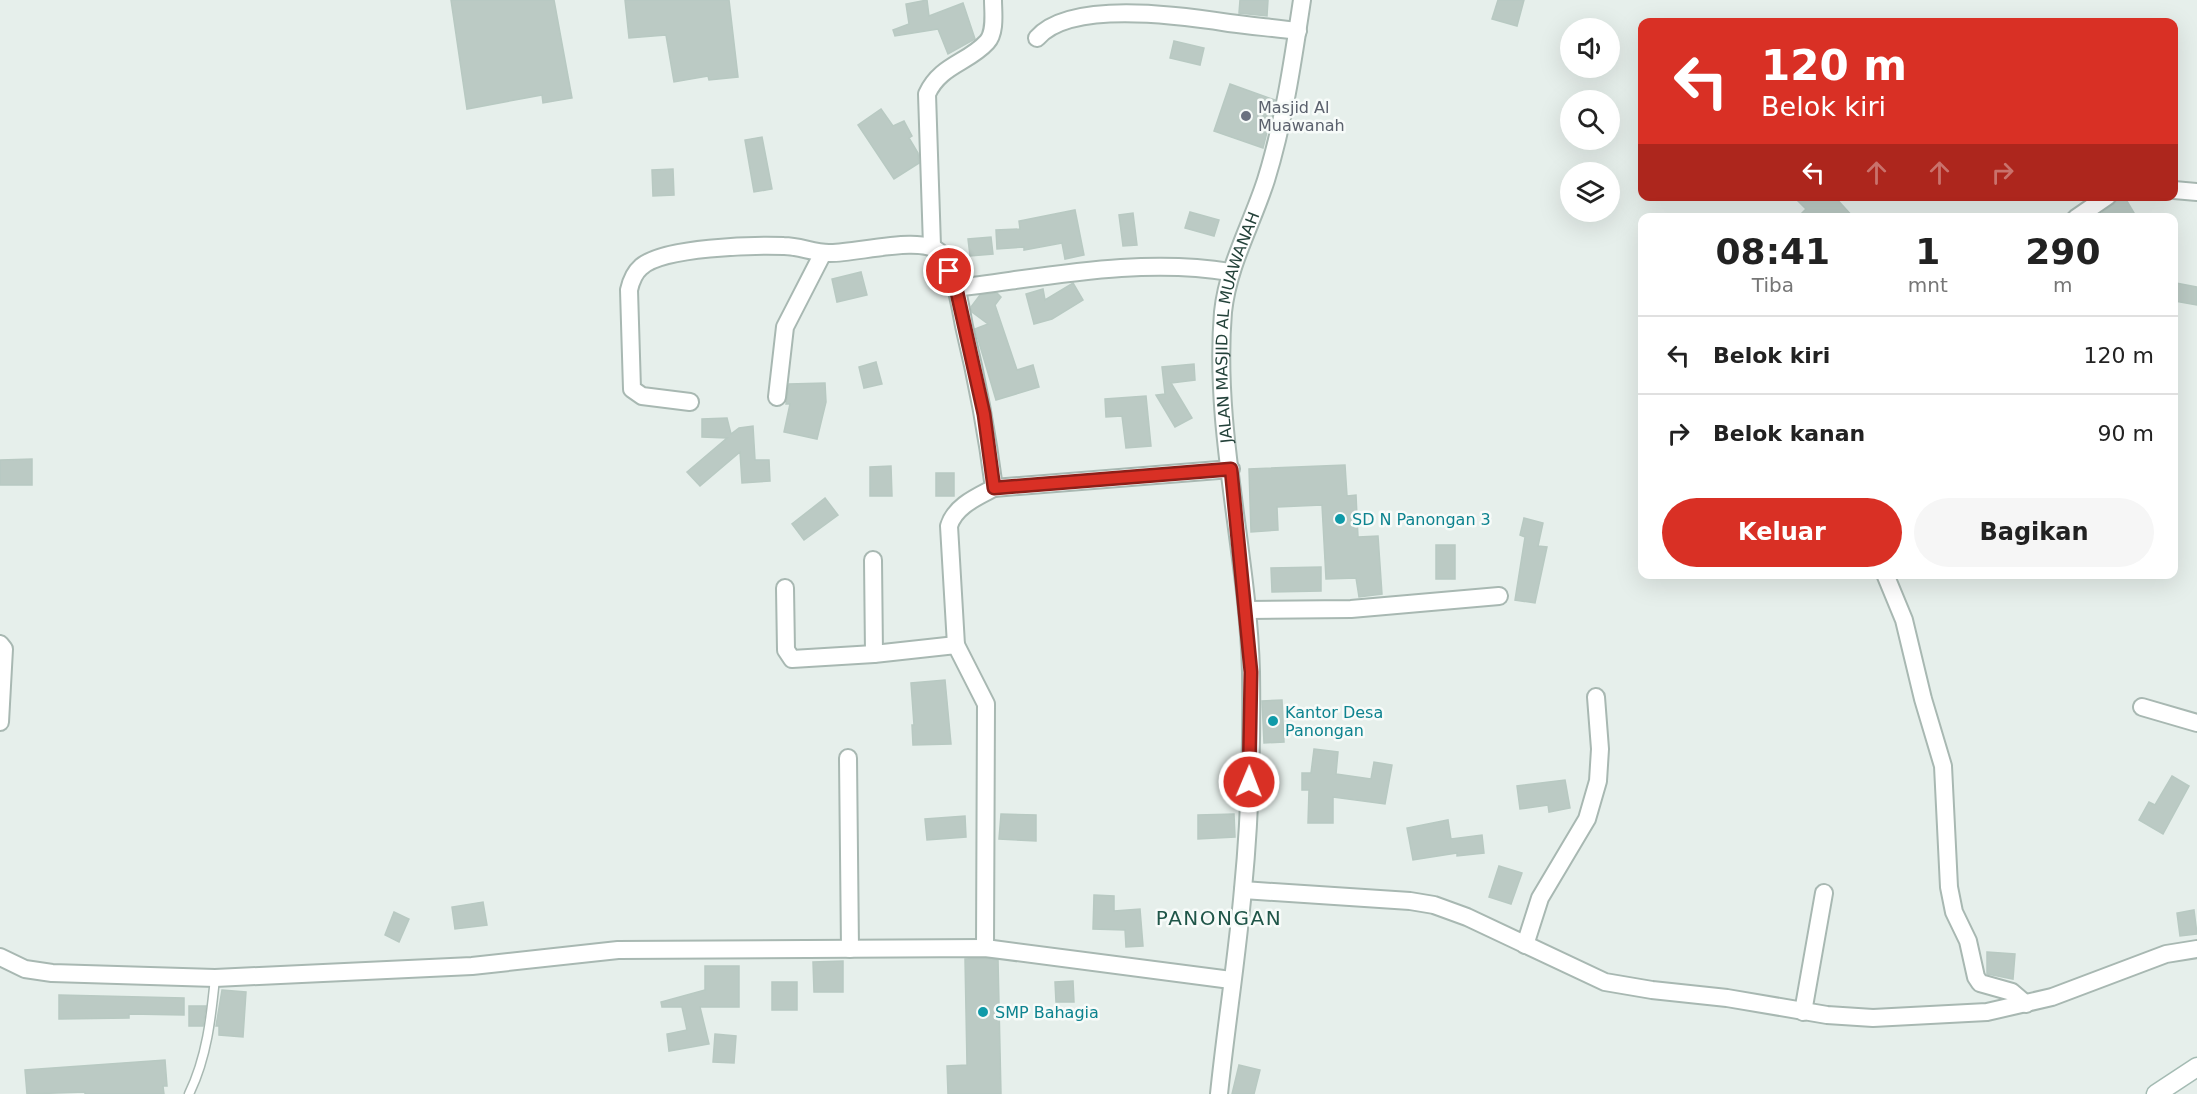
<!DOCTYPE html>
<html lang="id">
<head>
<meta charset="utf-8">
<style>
	body { margin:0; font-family:"DejaVu Sans",sans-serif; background:#f6f6f6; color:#222; height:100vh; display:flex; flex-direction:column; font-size:22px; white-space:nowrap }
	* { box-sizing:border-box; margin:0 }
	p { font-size:20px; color:#767676 }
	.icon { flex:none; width:33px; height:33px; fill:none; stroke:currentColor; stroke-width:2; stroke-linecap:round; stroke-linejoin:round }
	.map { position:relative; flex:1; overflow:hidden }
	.panel { position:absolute; left:1638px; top:213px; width:540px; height:366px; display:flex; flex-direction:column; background:#fff; border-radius:12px; box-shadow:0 6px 24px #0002 }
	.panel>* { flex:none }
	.hud { position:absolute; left:1638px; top:18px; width:540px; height:183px; border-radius:12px; box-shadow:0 6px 24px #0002; background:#d93025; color:#fff; overflow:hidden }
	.buttons { position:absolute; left:1560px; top:18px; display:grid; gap:12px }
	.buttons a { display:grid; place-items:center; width:60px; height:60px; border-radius:50%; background:#fff; box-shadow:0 6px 24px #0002; font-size:30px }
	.pin { position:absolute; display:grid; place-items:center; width:51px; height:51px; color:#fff; margin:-26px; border:3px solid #fff; border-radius:50%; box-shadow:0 2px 6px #0007 }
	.me { position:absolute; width:66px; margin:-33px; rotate:1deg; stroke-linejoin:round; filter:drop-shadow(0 0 4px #0008) }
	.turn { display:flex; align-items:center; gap:21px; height:126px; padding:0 24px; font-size:27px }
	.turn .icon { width:78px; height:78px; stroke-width:2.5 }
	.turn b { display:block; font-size:42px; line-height:51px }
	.lanes { display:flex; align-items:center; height:57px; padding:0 24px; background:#0003; justify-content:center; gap:30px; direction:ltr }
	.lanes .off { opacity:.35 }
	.eta { display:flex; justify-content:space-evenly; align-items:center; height:102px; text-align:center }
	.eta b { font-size:36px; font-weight:700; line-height:42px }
	.action { display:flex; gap:12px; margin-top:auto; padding:12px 24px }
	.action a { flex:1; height:69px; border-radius:36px; background:#d93025; color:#fff; font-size:24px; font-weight:700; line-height:69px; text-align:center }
	.action a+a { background:#f6f6f6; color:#222 }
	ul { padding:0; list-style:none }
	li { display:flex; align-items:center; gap:18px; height:78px; padding:0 24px; border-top:2px solid #e0e0e0 }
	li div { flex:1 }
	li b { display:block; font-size:22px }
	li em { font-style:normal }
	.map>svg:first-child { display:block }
	.building { fill:#bbcac4; stroke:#b8c9c2; stroke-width:1.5 }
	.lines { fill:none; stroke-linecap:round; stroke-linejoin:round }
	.service-casing { stroke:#a8b8b2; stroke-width:11 }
	.minor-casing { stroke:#a8b8b2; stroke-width:20 }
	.secondary-casing { stroke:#a4bbb3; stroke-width:21 }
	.service { stroke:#fff; stroke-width:8 }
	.minor { stroke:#fff; stroke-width:16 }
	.secondary { stroke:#fff; stroke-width:18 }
	.route-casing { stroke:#8d1f18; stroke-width:15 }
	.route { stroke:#d93025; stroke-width:10 }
	.worship-dot { fill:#6b7280; stroke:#f7fbf9; stroke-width:2 }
	.culture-dot { fill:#0f9aa8; stroke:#f7fbf9; stroke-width:2 }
	.labels { text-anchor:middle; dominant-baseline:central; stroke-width:5; stroke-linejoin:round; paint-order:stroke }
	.worship-label { font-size:16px; fill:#5b616d; stroke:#f7fbf9; text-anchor:start }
	.street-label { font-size:16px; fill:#24423a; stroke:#f7fbf9 }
	.culture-label { font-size:16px; fill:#0d838f; stroke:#f7fbf9; text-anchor:start }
	.quarter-label { font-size:20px; letter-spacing:1.5px; fill:#1f5548; stroke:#f7fbf9 }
</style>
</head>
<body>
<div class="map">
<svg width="2197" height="1094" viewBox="0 0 2197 1094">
	<rect width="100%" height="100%" fill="#e6efeb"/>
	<!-- building -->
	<path class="building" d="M451 0H554L572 98 543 103 542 95 467 109Z
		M625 0H729L738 77 709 80 708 76 674 82 666 35 629 38Z
		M927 0 929 16 963 3 975 39 948 54 938 29 895 36 893 30 909 24 906 4Z
		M1240 0H1268L1267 16 1239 13Z
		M1498 0H1524L1517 26 1492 19Z
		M1174 41 1204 48 1200 65 1170 58Z
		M1230 84 1275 100 1263 148 1214 131Z
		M881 109 893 126 904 121 912 136 909 138 918 153 919 163 894 179 858 125Z
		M762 137 772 189 754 192 745 140Z
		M673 169 674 195 653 196 652 170Z
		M1793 196H1834L1854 218H1797L1806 209Z
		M2118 196H2124L2137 218H2104L2102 213 2114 204Z
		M1075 210 1084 255 1065 259 1062 243 1024 250V247L997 249 996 230 1020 229 1019 221Z
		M1190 212 1219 220 1214 236 1185 228Z
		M1133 213 1137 245 1123 246 1119 215Z
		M991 237 993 254 970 256 968 239Z
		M861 272 867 295 837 302 832 279Z
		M1073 283 1083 300 1052 319 1034 324 1026 294 1043 289 1045 300Z
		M2176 283 2197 287V305L2174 301Z
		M997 293 1001 297 995 305 1017 370 1033 365 1039 387 996 400 975 329 988 324 972 312 971 307 980 295Z
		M876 362 882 384 864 388 859 367Z
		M1194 364 1195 380 1171 383 1192 418 1175 427 1156 395 1165 394 1162 367Z
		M825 383 826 402 817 439 784 432 790 404H786L789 384Z
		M1146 396 1151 446 1126 448 1122 416 1106 417 1105 399Z
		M727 418 731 434 739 428 753 426 755 460H769L770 481 742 483 740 452 700 486 687 472 727 438 702 437V419Z
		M32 459V485H0V460Z
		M1345 465 1347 496 1356 495 1358 537 1378 536 1382 594 1359 597 1356 578 1326 579 1322 505 1277 507 1278 530 1251 532 1249 469Z
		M891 466 892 496H870V467Z
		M936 473H954V496H936Z
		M825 498 838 515 804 540 792 524Z
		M1524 518 1543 523 1538 546 1547 547 1535 603 1515 600 1525 537 1520 535Z
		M1436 545H1455V579H1436Z
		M1321 567V591L1272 592 1271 568Z
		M945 680 951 744 913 745 912 725H914L911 683Z
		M1282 700 1284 742 1264 743 1262 701Z
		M1314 749 1338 752 1336 774 1371 779 1374 762 1392 765 1385 804 1333 797V823H1308L1309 790H1302V773H1311Z
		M2172 776 2189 786 2163 834 2139 820 2149 802 2155 805Z
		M1565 780 1570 808 1549 812 1548 805 1520 809 1517 786Z
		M1001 814 1036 815V841L999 839Z
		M1234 814 1235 837 1198 839V815Z
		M965 816 966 837 927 840 925 819Z
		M1448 820 1451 839 1482 835 1484 853 1457 856V853L1413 860 1407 828Z
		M1499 866 1522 873 1511 904 1489 897Z
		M1094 895 1114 896V911L1140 909 1143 946 1126 947 1125 930 1093 929Z
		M483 902 487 925 455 929 452 907Z
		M2194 910 2197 934 2180 936 2177 913Z
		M394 912 409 919 399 942 385 935Z
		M1987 952 2015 954 2013 979 1987 974Z
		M984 958 998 960 1001 1094H948L947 1066 967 1065 965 959Z
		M843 961V992H814L813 962Z
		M705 966H739V1007H700L709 1044 669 1051 667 1034 687 1030 682 1007H662L661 1002 705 990Z
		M1073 981 1074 1002H1056L1055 982Z
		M772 982H797V1010H772Z
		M222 990 246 992 243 1037 219 1035V1026H216Z
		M59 995 184 998V1015L129 1014V1018L59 1019Z
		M189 1006H206L203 1026H189Z
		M715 1034 736 1036 734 1063 713 1062Z
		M165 1060 167 1086H163L164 1094H85V1092L27 1094 25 1070Z
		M1239 1065 1260 1070 1254 1094H1232Z"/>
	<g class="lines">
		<defs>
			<path id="service" d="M189 1094C207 1057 211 1018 215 978"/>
			<g id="minor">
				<path d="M1037 38C1070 0 1178 15 1229 23 1251 26 1275 28 1298 31"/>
				<path d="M2174 190 2197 192"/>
				<path d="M2076 218 2108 196"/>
				<path d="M932 246 927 94C940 65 968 63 987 42 996 32 993 12 993 0"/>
				<path d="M956 288C1047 277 1140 257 1230 272"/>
				<path d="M777 397 785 327 823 253"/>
				<path d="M690 402 642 396 632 389 629 290C631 281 634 273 641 267 663 247 754 245 784 246 799 246 814 253 829 253 855 254 924 234 940 253 955 269 960 305 964 326 977 380 987 433 994 488"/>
				<path d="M873 560 874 654"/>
				<path d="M1885 574 1904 620 1923 699 1943 766 1949 887 1954 912 1968 941 1976 977 1980 983 2012 992 2026 1004"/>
				<path d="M785 588 786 650 792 659 874 654 956 645 986 704 985 948"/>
				<path d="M1247 610 1351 609 1499 596"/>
				<path d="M0 644 4 649 0 722"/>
				<path d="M956 645 949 526C955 506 977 497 994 488L1231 469"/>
				<path d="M2142 707 2197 723"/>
				<path d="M848 758 850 949"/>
				<path d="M1243 890 1410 901 1434 905 1467 917 1605 982 1652 990 1727 998 1827 1015 1873 1018 1987 1012 2052 997 2166 954 2197 949"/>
				<path d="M1525 945 1540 898 1587 819 1598 781 1600 749 1596 697"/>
				<path d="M0 957 25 969 52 973 215 978 472 966 618 950 985 948 1231 980"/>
				<path d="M1803 1012 1824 893"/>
				<path id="s1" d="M1219 1094C1226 1026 1237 958 1243 889 1250 818 1252 744 1251 672 1248 553 1213 431 1223 312 1228 265 1252 224 1266 180 1284 122 1293 60 1302 0"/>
			</g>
			<path id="secondary" d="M2156 1094 2197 1067"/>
		</defs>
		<!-- service casing -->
		<use href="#service" class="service-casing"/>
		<!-- minor casing -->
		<use href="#minor" class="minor-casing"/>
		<!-- secondary casing -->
		<use href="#secondary" class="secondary-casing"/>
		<!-- service -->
		<use href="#service" class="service"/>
		<!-- minor -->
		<use href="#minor" class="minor"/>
		<!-- secondary -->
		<use href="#secondary" class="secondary"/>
	</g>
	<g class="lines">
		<defs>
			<path id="route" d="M949 271 956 288 984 414 994 488 1231 469 1251 672 1249 782"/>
		</defs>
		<!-- route casing -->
		<use href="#route" class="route-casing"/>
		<!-- route -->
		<use href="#route" class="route"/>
	</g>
	<!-- markers -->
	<circle class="worship-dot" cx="1246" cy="116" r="6"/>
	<g class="culture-dot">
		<circle cx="1340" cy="519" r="6"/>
		<circle cx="1273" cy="721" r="6"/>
		<circle cx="983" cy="1012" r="6"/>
	</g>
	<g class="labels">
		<!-- worship labels -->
		<g class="worship-label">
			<text x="1258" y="107">Masjid Al<tspan x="1258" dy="18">Muawanah</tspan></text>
		</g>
		<!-- street labels -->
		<g class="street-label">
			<text stroke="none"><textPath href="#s1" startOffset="772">JALAN MASJID AL MUAWANAH</textPath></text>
		</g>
		<!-- culture labels -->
		<g class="culture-label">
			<text x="1352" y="519">SD N Panongan 3</text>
			<text x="1285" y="712">Kantor Desa<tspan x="1285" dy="18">Panongan</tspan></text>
			<text x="995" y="1012">SMP Bahagia</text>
		</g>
		<!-- quarter labels -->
		<g class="quarter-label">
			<text x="1219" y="918">PANONGAN</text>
		</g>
	</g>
</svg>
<div class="buttons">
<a><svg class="icon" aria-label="sound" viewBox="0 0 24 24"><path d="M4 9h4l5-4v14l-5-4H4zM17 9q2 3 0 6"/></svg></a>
<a><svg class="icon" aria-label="search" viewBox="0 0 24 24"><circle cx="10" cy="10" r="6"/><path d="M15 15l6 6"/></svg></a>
<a><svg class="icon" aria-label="layers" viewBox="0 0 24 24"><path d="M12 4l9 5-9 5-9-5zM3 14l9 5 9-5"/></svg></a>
</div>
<div class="pin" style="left:949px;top:271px;background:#d93025"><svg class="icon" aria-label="arrive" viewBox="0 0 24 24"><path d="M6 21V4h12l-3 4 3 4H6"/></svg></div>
<svg class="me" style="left:1249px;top:782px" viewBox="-20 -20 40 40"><circle r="17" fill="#d93025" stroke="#fff" stroke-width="3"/><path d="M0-11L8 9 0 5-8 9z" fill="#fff"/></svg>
<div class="hud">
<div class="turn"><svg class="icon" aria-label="left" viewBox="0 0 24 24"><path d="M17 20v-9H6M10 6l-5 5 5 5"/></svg><div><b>120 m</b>Belok kiri</div></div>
<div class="lanes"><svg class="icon" aria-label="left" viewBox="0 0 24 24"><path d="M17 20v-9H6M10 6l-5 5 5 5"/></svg><svg class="icon off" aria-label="ahead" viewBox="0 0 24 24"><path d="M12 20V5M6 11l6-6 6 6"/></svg><svg class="icon off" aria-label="ahead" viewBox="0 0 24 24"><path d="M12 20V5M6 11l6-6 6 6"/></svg><svg class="icon off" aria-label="right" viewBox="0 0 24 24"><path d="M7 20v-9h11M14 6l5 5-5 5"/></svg></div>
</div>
<section class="panel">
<div class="eta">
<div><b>08:41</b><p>Tiba</p></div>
<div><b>1</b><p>mnt</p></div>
<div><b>290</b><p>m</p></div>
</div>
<ul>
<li><svg class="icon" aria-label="left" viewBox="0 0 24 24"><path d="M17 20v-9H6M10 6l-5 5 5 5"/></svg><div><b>Belok kiri</b></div><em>120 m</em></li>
<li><svg class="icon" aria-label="right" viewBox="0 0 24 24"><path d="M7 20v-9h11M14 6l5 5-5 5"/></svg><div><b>Belok kanan</b></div><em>90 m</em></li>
</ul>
<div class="action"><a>Keluar</a><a>Bagikan</a></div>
</section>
</div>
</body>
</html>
